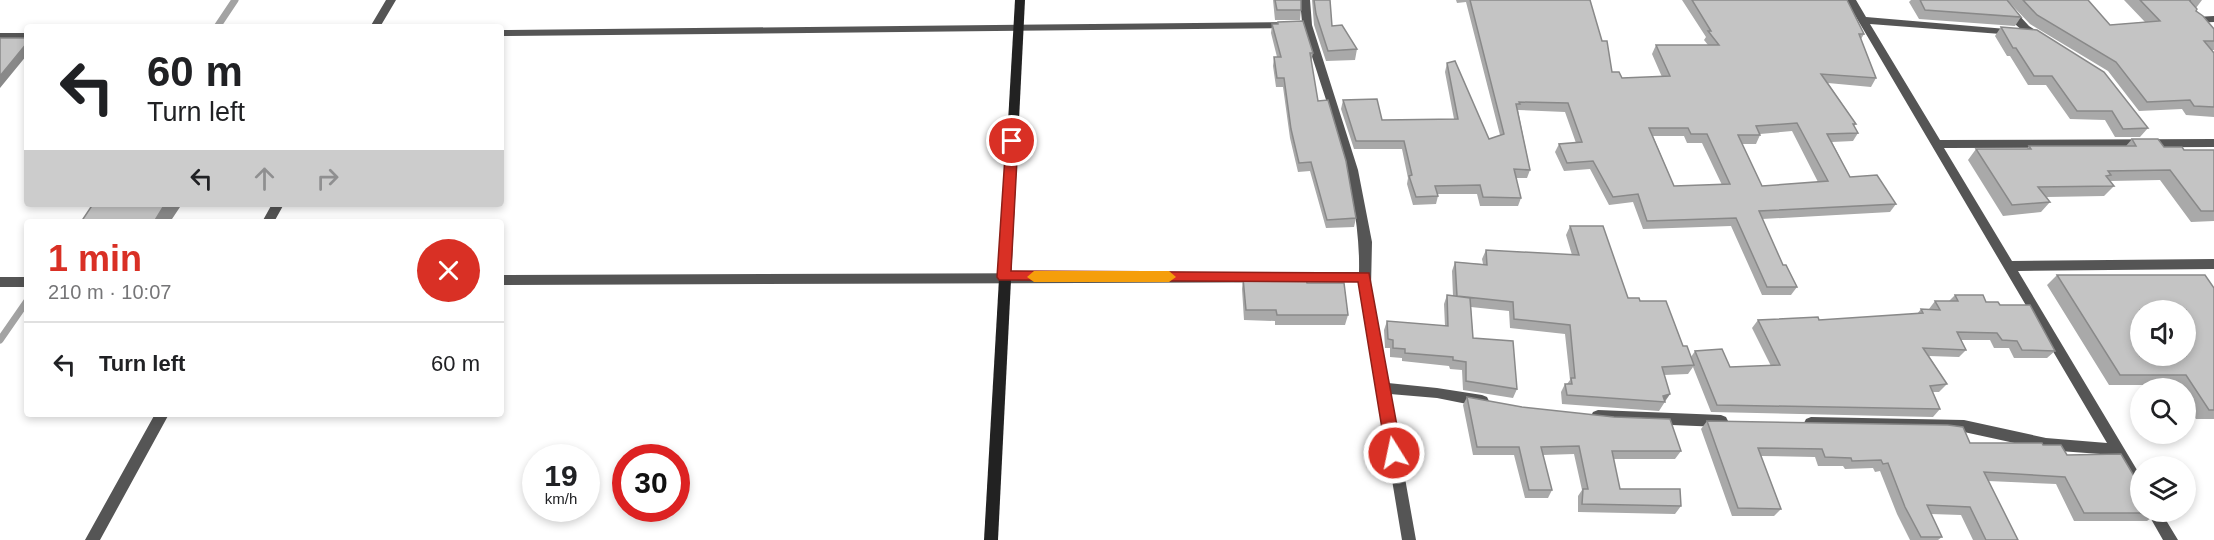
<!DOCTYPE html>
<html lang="en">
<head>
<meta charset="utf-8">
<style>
	body { margin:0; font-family:Helvetica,sans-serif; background:#f6f6f6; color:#202124; height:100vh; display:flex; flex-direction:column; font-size:22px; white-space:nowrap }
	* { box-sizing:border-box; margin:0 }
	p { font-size:20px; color:#757577 }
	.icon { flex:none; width:33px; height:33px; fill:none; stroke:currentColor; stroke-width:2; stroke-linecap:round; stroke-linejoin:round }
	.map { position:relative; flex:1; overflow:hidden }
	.side { position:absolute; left:24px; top:219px; width:480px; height:198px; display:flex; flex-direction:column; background:#fff; border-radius:6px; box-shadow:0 3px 9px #0003 }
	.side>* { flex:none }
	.banner { position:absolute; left:24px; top:24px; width:480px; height:183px; border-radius:6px; box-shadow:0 3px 9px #0003; background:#fff; color:#202124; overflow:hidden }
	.tools { position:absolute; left:2130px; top:300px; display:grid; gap:12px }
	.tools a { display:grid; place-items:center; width:66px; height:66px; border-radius:50%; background:#fff; box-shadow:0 3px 9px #0003; font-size:30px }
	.speed { position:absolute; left:522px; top:444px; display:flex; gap:12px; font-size:30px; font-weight:700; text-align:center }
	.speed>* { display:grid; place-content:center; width:78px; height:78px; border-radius:50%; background:#fff; box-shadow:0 3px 9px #0003; line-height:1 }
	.speed small { font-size:15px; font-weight:400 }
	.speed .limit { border:9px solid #d22; background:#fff; color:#111 }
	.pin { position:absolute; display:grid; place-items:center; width:51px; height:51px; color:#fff; margin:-26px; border:3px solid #fff; border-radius:50%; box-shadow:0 2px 6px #0007 }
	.me { position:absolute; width:66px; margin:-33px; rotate:350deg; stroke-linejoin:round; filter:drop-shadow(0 0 4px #0008) }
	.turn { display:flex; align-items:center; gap:21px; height:126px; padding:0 24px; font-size:27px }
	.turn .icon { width:78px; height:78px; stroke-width:2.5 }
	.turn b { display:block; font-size:42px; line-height:51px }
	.lanes { display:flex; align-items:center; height:57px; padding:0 24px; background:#0003; justify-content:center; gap:30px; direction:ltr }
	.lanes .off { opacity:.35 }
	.round { display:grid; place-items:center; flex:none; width:63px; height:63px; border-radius:32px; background:#f6f6f6 }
	.headline { display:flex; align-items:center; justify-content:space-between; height:102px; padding:0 24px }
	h1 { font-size:36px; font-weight:800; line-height:45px; color:#d93025 }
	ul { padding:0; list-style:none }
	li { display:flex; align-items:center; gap:18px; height:84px; padding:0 24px; border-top:2px solid #e0e0e0 }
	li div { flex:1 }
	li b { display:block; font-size:22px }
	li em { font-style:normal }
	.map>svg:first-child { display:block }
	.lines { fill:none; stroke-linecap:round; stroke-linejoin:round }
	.stream { stroke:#a3a3a3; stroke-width:7 }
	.street { fill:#555; fill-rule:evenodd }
	.secondary { fill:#222; fill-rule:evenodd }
	.wall { fill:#a9a9a9; fill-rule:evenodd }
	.shaded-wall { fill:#898989 }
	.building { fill:#c4c4c4; stroke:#898989; stroke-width:1.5; fill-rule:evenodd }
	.route { fill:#d93025; stroke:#8d1f18; stroke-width:1.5 }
	.slow { fill:#f59e0b }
</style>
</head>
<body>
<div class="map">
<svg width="2214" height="540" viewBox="0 0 2214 540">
	<rect width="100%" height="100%" fill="#fff"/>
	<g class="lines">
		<!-- stream -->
		<path class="stream" d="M217 27 235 0
			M0 340 27 301"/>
		<!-- street -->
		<path class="street" d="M386 0H396L380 27H370Z
			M1300 0H1310L1312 25 1358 170 1372 242 1371 287 1388 383 1437 388 1482 395 1487 397 1489 401 1487 405 1482 407 1437 398 1390 394 1416 540H1402L1359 282 501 285V275L1359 272C1361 189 1327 107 1303 28L501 36V30L1302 22Z
			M1846 0H1856L1866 17 2018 30V34L2014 35 1870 24 1940 140 2214 139V147L1944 148 2012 261 2214 259V269L2018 271 2140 475V493L2135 491 2114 455 2046 450 1964 432 1811 429 1806 427 1804 423 1806 419 1811 417 1964 420 2046 438 2107 443Z
			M1994 0H2005L2029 26 2043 35V39C2027 41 2003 12 1994 0Z
			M2214 16V22L2195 23 2190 20 2195 17Z
			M0 33H27V39H0Z
			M272 204H284L274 222H262Z
			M0 277H27V287H0Z
			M1598 410 1721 415 1726 417 1728 421 1726 425 1721 427 1598 422 1593 420 1591 416 1593 412Z
			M155 414H169L100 540H85Z
			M2147 512H2161L2178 540H2163Z"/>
		<!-- secondary -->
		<path class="secondary" d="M1015 0H1025L998 540H984Z"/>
	</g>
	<!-- wall -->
	<path class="wall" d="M1273 0H1301V10L1300 20H1275Z
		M1312 0H1330L1332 26 1357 49 1355 60 1326 61 1314 25Z
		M1456 0H1590L1602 41 1612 72 1622 78 1662 77 1652 54 1656 45H1708L1704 40 1706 37 1682 0H1847L1864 34 1861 39 1876 78 1871 87 1828 83 1856 124 1854 126 1858 133 1853 141 1832 142 1850 177 1896 204 1890 212 1762 219 1783 265 1797 287 1791 295H1762L1731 226 1643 229 1633 202 1609 205 1590 169 1564 171 1555 152 1559 144 1576 143 1565 112 1518 110 1530 170 1527 178H1516L1521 198 1518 206H1480L1477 194H1438V196L1436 204 1413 205 1407 184 1408 178 1402 149H1354L1341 109 1343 100 1382 120 1454 119 1445 72 1447 63 1489 139 1500 135 1466 2 1457 3ZM1792 131 1818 182 1762 186 1742 144H1756L1760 135V134ZM1653 136H1684L1687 143H1702L1722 185 1674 186Z
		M1911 0H1919L2021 17 2015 26 1919 19 1909 2Z
		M2007 0H2088L2110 25 2145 22 2124 0H2202L2196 8V11L2214 29V50H2212L2214 53V117L2186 115 2182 109 2139 111 2108 71 2030 24Z
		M1278 22 1313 53 1311 62 1318 101 1356 218 1354 227 1326 228 1310 171 1298 172 1290 138 1283 87H1276L1273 66 1274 57H1277L1271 33 1272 24H1278Z
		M2001 27 2148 128 2140 137H2115L2105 120 2070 119 2046 85H2028L2010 56H2007L1995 36Z
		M2132 139 2164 147 2184 150H2214V221L2191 222 2160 180 2110 181 2114 186 2104 196 2047 197 2050 202 2041 212 2003 216 1968 160 1976 149H2027L2029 146H2126Z
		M320 204H343V205H321Z
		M1570 226 1628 298 1640 301 1683 346 1691 357 1695 351 1730 367 1771 366 1752 328 1758 320H1819L1917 314 1921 309H1929L1935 301H1949L1955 295 2000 305 2055 351 2047 358H2014L2009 348H1994L1990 340H1961L1966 350 1959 357 1929 356 1947 384 1939 392H1933L1940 409 1933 417 1711 412 1693 367 1688 374 1664 375 1670 394 1659 411 1562 404 1561 392 1565 384H1567L1570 380 1565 334 1510 328 1509 311 1471 307 1473 338 1517 389 1513 398 1463 390 1462 370 1450 369 1449 366 1402 361V358L1390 357V348H1385L1384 330 1387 321 1445 326 1444 304 1447 295 1453 296 1452 271 1455 262 1483 264 1482 259 1486 250 1572 255 1566 235Z
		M2057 275 2214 288V419H2196L2186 403V388H2176L2174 385H2109L2047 285Z
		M1243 278 1307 283 1348 315 1345 325H1275V321L1244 320 1242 289Z
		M1467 397 1681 451 1675 459H1613L1620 489 1681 506 1675 514 1578 512V496L1582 490 1574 454 1543 455 1552 490 1548 498H1525L1514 455H1473L1463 405Z
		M1707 421 1970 443 2043 445 2067 455 2158 513 2147 521H2074L2056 484 1988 481 2018 540H1973L1961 515 1931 514 1942 537 1938 540H1910L1897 514 1880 471 1875 472 1873 468 1845 469 1843 466H1818L1815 457 1761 456 1781 509 1774 516H1732L1701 429Z"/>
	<!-- shaded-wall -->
	<path class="shaded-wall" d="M27 43V55L0 88V76Z
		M165 204H182L170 222H154Z
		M1670 394 1664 402 1663 396Z"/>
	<!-- building -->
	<path class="building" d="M1275 0H1301V10H1277Z
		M1314 0H1330L1332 26 1342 25 1357 49 1328 51 1316 14Z
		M1470 0H1590L1602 41H1607L1612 72H1619L1622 78 1670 76 1656 45H1719L1708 31H1711L1692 0H1847L1864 34H1859L1876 78 1821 74 1856 124H1853L1858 133 1827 134 1850 177 1877 175 1896 204 1759 211 1783 265H1786L1797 287H1767L1736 218 1647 221 1638 194 1613 197 1593 161 1567 163 1559 144 1582 142 1568 103 1519 102 1520 104H1516L1530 170 1514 169 1521 198 1483 197 1480 185 1435 186 1438 196 1416 197 1409 176 1412 175 1404 141H1356L1343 100 1377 99 1382 120 1458 119 1447 63 1455 61 1489 139 1504 134ZM1797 123 1828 181 1762 186 1738 135H1760L1756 126ZM1649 128H1688L1691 134H1707L1730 184 1674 186Z
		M1920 0H2007L2021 17 1925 10Z
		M2023 0H2088L2110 25 2160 21 2140 0H2191H2189L2197 9 2196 11 2203 16 2214 29V41H2204L2214 53V107L2194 106 2190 100 2147 102 2116 62 2037 15Z
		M1303 21 1313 53H1310L1318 101 1328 100 1346 161 1356 218 1327 220 1311 162 1299 163 1291 129 1284 78H1277L1274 57H1281L1272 24H1278V22Z
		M2001 27 2037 30 2104 72 2148 128 2123 129 2112 111H2077L2052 76H2034L2016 48H2013Z
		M0 38H27V43L0 76Z
		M2132 139H2158L2164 147H2182L2184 150H2214V211H2201L2170 170 2108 171 2111 175 2106 176 2114 186 2038 187 2050 202 2012 205 1976 149H2031L2029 146H2136Z
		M93 204H165L154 222H81Z
		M1570 226H1603L1628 298H1639L1640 301H1666L1683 346H1687L1694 365 1662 367 1670 394 1663 396 1665 402 1567 395 1565 384H1572L1571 378H1575L1570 325 1514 319 1513 302 1457 296 1455 262 1487 265 1486 250 1579 255Z
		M2057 275H2205L2214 288V410H2209L2186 375H2120ZM2140 310H2186V356H2140Z
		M1243 278 1306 279 1307 283H1344L1348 315H1277L1276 310H1246Z
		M1447 295 1470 298 1473 338 1513 341 1517 389 1466 381V362L1453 360V357L1405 353V349L1393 348V340L1388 339 1387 321 1448 326Z
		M1955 295H1983L1986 302H1998L2000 305H2030L2055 351 2022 350 2017 341 2002 340 1997 333 1957 332 1966 350 1923 348 1947 384 1930 386 1940 409 1717 405 1695 351 1722 349 1730 367 1780 365 1758 320 1818 317 1819 320 1923 313 1921 309 1940 310 1935 301H1958Z
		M1467 397 1522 407 1614 417 1670 419 1681 451H1612L1620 489H1680L1681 506 1582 504 1583 489H1588L1579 446 1541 447 1552 490H1529L1519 447H1477Z
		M1707 421 1948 425 1963 427 1970 443H2042L2043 445H2061L2067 455 2121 454 2140 486V512H2156L2158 513H2084L2065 477 1984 472 2018 540H1986L1970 507 1927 505 1942 537H1921L1905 507 1888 463 1883 464 1881 460 1852 461 1851 458 1825 457 1822 449 1758 448 1781 509 1738 508Z"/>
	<!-- route -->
	<path class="route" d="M1012 136 1018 141 1011 271 1369 273 1402 453 1399 458 1394 460 1389 458 1386 453 1358 282 999 280 997 277 1006 141Z"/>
	<!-- slow -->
	<path class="slow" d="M1034 271H1169L1176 277 1169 282H1034L1027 277Z"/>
</svg>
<div class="tools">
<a><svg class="icon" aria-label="sound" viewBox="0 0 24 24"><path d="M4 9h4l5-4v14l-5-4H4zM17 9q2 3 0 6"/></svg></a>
<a><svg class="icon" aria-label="search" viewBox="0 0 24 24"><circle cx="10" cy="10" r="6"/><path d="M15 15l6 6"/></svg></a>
<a><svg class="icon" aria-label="layers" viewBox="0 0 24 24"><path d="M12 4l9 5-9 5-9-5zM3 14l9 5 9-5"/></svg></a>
</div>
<div class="speed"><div>19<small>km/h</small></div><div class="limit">30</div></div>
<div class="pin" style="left:1012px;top:141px;background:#d93025"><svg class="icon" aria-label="arrive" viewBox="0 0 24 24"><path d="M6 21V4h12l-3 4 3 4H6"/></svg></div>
<svg class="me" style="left:1394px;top:453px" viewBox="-20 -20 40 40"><circle r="17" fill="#d93025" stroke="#fff" stroke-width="3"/><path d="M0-11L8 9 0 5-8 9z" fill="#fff"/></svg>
<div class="banner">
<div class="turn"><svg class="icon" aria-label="left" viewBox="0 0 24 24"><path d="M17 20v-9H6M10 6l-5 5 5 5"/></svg><div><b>60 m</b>Turn left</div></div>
<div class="lanes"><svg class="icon" aria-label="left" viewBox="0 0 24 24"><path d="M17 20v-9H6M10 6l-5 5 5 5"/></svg><svg class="icon off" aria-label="ahead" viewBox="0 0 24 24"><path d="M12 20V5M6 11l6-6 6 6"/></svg><svg class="icon off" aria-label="right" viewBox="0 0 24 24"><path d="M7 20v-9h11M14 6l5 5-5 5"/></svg></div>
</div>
<section class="side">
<div class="headline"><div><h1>1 min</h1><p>210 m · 10:07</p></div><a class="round" style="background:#d93025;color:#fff"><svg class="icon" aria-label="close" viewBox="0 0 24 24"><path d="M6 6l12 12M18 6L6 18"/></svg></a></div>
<ul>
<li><svg class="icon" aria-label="left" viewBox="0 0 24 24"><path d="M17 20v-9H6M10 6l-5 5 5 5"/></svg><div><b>Turn left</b></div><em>60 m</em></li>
</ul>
</section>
</div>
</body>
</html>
